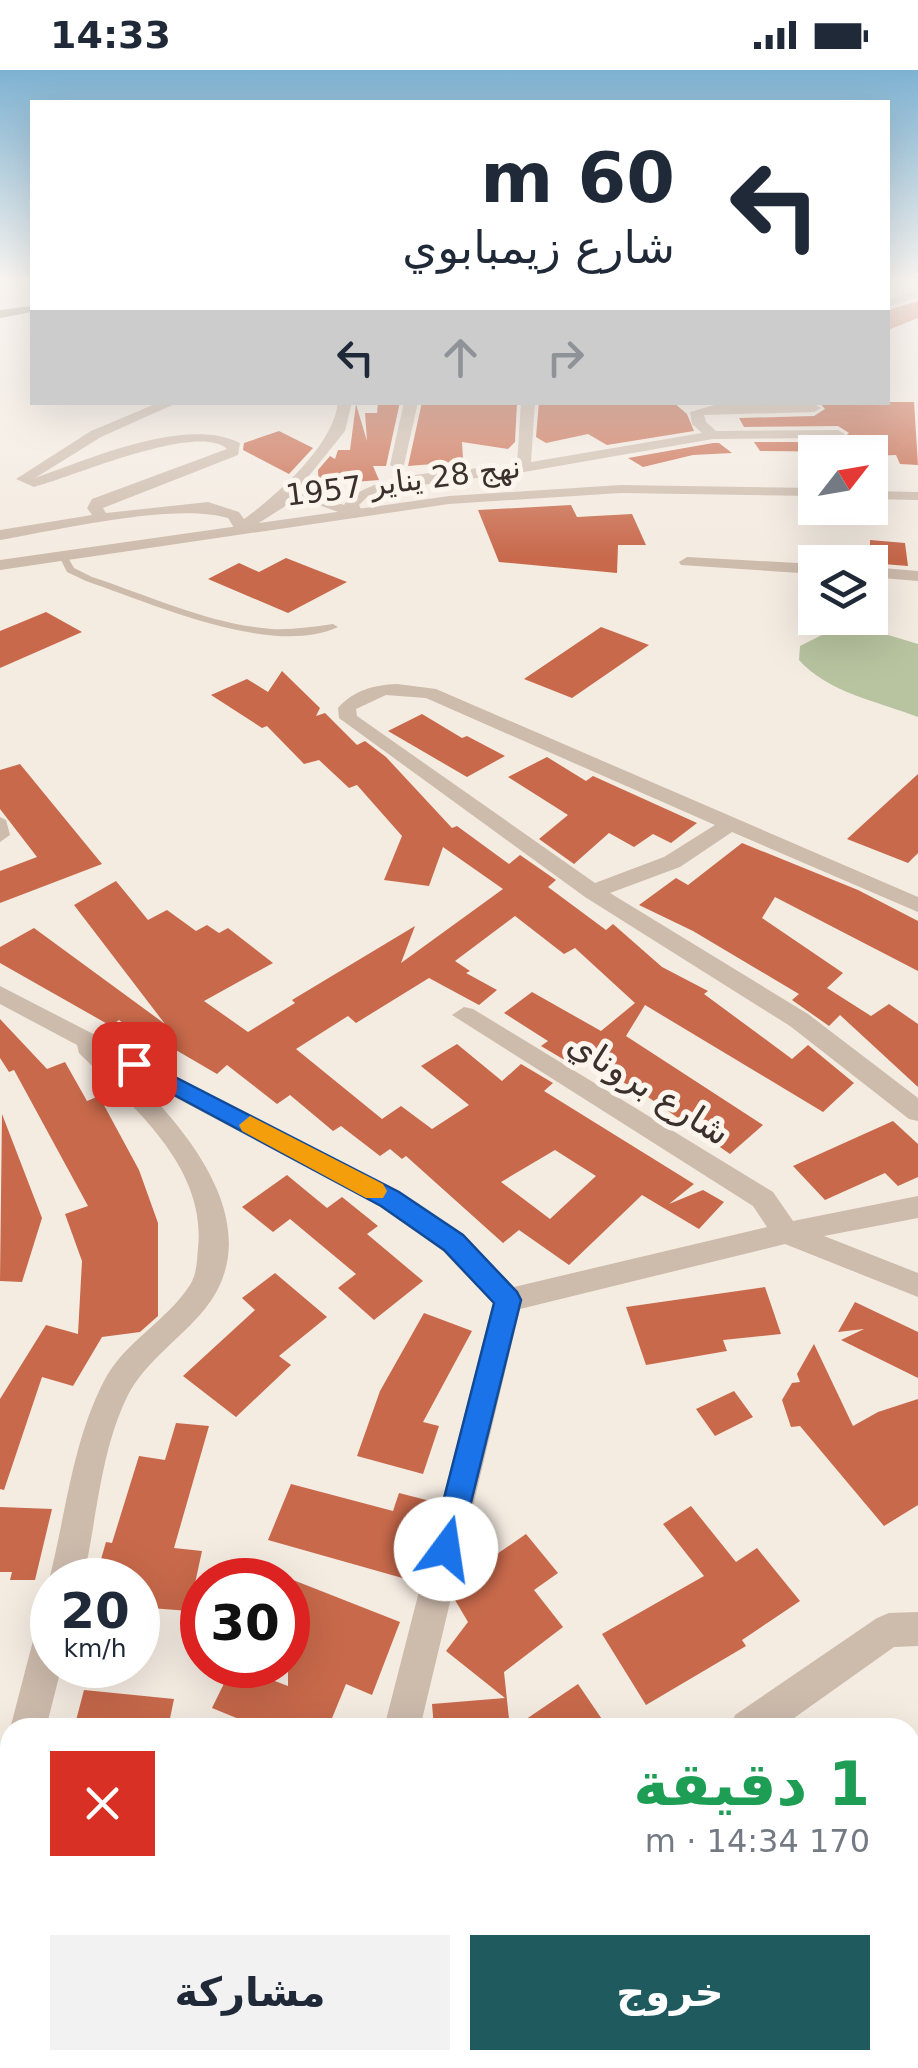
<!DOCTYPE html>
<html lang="ar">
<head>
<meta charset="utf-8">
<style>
	body { margin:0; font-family:"DejaVu Sans","Noto Naskh Arabic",sans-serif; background:#f2f2f3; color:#1f2937; direction:rtl; height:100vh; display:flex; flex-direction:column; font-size:38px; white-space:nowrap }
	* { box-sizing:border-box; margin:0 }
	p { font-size:32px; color:#747a83 }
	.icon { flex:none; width:55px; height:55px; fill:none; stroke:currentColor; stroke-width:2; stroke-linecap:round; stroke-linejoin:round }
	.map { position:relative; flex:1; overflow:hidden; direction:ltr }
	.sheet { position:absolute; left:0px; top:1648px; width:920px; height:352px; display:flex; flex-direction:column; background:#fff; border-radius:30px 30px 0 0; box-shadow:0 10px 40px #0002; direction:rtl }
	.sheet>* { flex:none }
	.guide { position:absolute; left:30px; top:30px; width:860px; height:305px; border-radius:0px; box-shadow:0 10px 40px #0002; direction:rtl; background:#fff; color:#1f2937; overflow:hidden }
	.needle { width:65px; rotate:59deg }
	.controls { position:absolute; left:798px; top:365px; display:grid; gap:20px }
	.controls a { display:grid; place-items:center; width:90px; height:90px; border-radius:0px; background:#fff; box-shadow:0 10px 40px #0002; font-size:50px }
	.speed { position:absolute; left:30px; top:1488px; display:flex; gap:20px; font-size:50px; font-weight:700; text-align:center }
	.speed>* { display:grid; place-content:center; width:130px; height:130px; border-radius:50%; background:#fff; box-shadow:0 10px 40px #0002; line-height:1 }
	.speed small { font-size:25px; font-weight:400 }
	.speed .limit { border:15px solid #d22; background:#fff; color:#111 }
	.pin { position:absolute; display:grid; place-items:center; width:85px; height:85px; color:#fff; margin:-42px; border-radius:20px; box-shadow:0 5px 15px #0006 }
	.me { position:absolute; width:110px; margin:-55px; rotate:14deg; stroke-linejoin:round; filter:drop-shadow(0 0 8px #0008) }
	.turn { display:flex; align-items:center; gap:35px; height:210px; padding:0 50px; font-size:45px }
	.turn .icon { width:130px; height:130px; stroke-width:2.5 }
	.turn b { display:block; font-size:70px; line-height:85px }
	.lanes { display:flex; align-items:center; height:95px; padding:0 50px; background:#0003; justify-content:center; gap:50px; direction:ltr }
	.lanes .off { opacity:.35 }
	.round { display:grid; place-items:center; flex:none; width:105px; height:105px; border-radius:0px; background:#f2f2f3 }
	.head { display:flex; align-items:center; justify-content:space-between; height:170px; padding:0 50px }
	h1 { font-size:60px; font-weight:700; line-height:75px; color:#1e9e55 }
	.button { display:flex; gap:20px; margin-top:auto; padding:20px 50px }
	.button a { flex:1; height:115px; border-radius:0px; background:#1f5a5e; color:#fff; font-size:40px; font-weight:700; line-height:115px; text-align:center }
	.button a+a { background:#f2f2f3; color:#1f2937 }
	.status { display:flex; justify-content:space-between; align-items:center; height:70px; padding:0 50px; background:#fff; direction:ltr }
	.status svg { height:28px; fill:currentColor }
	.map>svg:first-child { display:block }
	.green { fill:#b8c4a0 }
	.building { fill:#c8694b; fill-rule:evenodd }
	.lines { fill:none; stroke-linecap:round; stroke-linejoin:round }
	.service { fill:#cdbbac; fill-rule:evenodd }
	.minor { fill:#cdbbac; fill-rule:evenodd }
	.tertiary { fill:#cdbbac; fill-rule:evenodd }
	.primary { fill:#7d675c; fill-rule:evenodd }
	.route { fill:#1a73e8; stroke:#114b97; stroke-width:2.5 }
	.slow { fill:#f59e0b }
	.labels { text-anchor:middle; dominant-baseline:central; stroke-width:10; stroke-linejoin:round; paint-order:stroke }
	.far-street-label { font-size:30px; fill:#3b302b; stroke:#fbf5ee }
	.street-label { font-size:35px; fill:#3b302b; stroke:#fbf5ee }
</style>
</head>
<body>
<div class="status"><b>14:33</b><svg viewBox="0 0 49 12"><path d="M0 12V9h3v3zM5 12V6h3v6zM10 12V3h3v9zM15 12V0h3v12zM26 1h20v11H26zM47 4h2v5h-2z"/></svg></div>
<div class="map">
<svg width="918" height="1998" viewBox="0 0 918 1998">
	<rect width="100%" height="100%" fill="#f4ebe1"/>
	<!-- green -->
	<path class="green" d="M832 560 875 561 918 574V647C879 632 827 622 799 590L800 576Z"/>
	<!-- building -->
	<path class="building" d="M918 231V248L888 260V240Z
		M378 332H400L386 396H373L379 410 341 413 342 420 319 421 318 400 330 386 335 389 338 380H350L356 334 367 371 365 343H377Z
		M422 332H517L515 372 508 379 462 372 463 388H458V392L408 396Z
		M539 332H673L687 344 694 361 607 375 588 364 546 373 536 367Z
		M819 332H914L918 395 900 394 896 385 870 386V382L760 381 754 372H838L849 363 838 356 744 357 739 348 814 346 825 339Z
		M279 361 313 378 289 404 243 380 244 373Z
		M713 373H719L732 383 693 385 643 397 628 388Z
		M571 435 577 447 632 444 646 475H618L617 503 499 492 478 440Z
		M870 470 905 473 908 496 870 493Z
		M286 488 347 512 288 543 208 509 239 493 259 502Z
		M46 542 82 562 0 598V561Z
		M601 557 649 575 572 628 524 609Z
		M282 601 320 638 316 646 325 643 357 675 365 671 386 687 452 758 457 756 509 794 520 785 556 810 548 817 606 860 613 854 662 897 708 921 704 924 792 989 808 975 854 1013 823 1042 645 935 626 966 763 1055 730 1084 635 1018 578 991 573 995 541 976 548 971 504 943 532 922 601 961 635 933 575 878 564 884 515 846 455 891 470 901 466 903 497 920 479 935 429 908 356 953 348 946 296 979 382 1049 401 1036 432 1059 469 1035 421 996 457 974 502 1011 521 994 553 1013 544 1021 694 1114 669 1134 703 1120 724 1132 699 1159 642 1125 569 1195 519 1160 503 1173 406 1086 402 1089 390 1079 380 1086 341 1056 333 1061 290 1025 277 1034 227 995 217 1004 169 976 159 982 119 950 111 956 0 893V877L34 858 165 954 74 835 116 811 148 850 167 840 196 861 207 855 219 863 228 858 273 893 204 931 248 962 295 933 292 930 415 856 401 893 503 819 443 777 429 816 384 810 402 766 357 715 349 718 319 690 304 694 267 656 262 658 211 625 247 609 268 622ZM555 1080 596 1106 550 1149 501 1112Z
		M422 644 462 668 467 666 505 686 467 707 388 661Z
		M547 687 586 711 593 706 697 753 671 773 653 764 634 777 609 763 574 794 539 769 568 745 508 707Z
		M20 694 102 794 0 833V801L37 787 0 739V700Z
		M918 704V783L908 793 847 769Z
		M742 773 858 820 918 851V901L775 827 762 848 843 903 827 918 871 946 889 934 918 954V1017L840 945 829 956 792 930 799 924 693 861 639 835 676 808 688 815Z
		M0 949 47 999 65 992 87 1031 99 1026 139 1100 158 1153V1246L140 1262 102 1267 73 1316 42 1307 4 1420 0 1419V1329L46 1255 78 1264 82 1191 65 1144 88 1136 14 1000 9 1002 0 988Z
		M2 1044 42 1148 22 1212 0 1211Z
		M893 1051 918 1074V1107L898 1116 885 1103 825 1130 793 1096Z
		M287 1105 327 1138 342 1127 378 1156 367 1164 423 1211 374 1250 338 1218 356 1204 290 1149 273 1162 242 1137Z
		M275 1203 327 1247 279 1286 291 1295 236 1347 183 1306 255 1240 242 1228Z
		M765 1217 781 1264 723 1270 727 1281 646 1295 626 1237Z
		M855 1232 918 1262V1308L841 1270 864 1259 838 1262Z
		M424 1243 472 1261 423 1352 439 1356 423 1404 357 1386 380 1321Z
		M814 1274 853 1356 878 1342 918 1329V1435L884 1456 800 1356 791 1357 782 1330 792 1313 800 1312 797 1304Z
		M734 1321 753 1347 715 1366 696 1339Z
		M176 1353 209 1356 174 1478 202 1481 189 1541 138 1537V1510H95L106 1472 112 1473 139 1386 165 1390Z
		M291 1414 393 1441 399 1423 438 1433 413 1511 268 1470Z
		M691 1436 736 1492 757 1478 800 1531 742 1570 746 1576 646 1635 602 1564 704 1506 663 1454Z
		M0 1437 52 1439 35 1510H10L12 1502H0Z
		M526 1464 558 1503 534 1520 563 1557 504 1602 510 1658H434L432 1634 505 1628 446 1581 468 1552 455 1530 489 1505 481 1495Z
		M288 1508 400 1552 372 1625 346 1614 328 1658H261L212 1638 233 1595 288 1616Z
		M578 1614 608 1658H513Z
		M84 1620 174 1629 168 1658H74Z"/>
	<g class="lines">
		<!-- service -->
		<path class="service" d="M60 484H66L74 498 92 507C150 526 209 554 271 559 292 560 312 557 333 554L338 557C272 588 151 533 86 511L67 502 59 486Z
			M0 747 6 750 10 765 0 772Z"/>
		<!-- minor -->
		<path class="minor" d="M918 220V227L888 237V230Z
			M160 332H179L101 367 35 408C90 389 185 346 240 373L238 385 103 438 106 443 208 432 239 442 244 449C277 425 334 375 338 332H352L345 361 284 437 246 461H236L228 448C177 432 56 460 0 470V460L92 445 87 438 92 429 227 379C197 352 73 407 34 417L16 409 91 361Z
			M404 332H418L404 395 397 399 390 395Z
			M521 332H535L531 392 702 363 692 354 690 342 718 334H814L821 338 814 342 704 345 706 352 716 361 838 360 845 364 838 368 713 369 524 402 389 419 368 426 359 435 363 443 355 448 294 426 301 422 344 435C369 400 474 400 517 395Z
			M687 487 815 494V504L681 495 679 492Z
			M870 497 918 501V511L870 507Z
			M397 614 436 619 918 827V842L732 762 680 797 610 823 808 944 918 1028V1051L909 1049 790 956 585 827 339 648 338 638C354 620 374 615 397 614ZM386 625 426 628 715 755 664 787 595 813 357 646 356 639Z
			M0 916 400 1122 463 1165 514 1217 767 1157 753 1136 452 945 464 937 473 939 773 1122 793 1151 918 1126V1148L824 1166 918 1203V1227L785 1174 520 1239 420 1658H384L493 1233 443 1181 380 1136 129 1003C188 1060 271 1158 204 1240 181 1268 145 1292 128 1325 100 1381 97 1450 83 1510H52V1518L49 1510C66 1444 72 1373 104 1311 124 1272 167 1251 190 1215 197 1204 197 1190 198 1178 207 1096 131 1035 79 983L77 975 0 934Z
			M918 1542V1576L894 1577 780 1658H730L735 1645 877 1548 889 1543Z
			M52 1546V1595H62L46 1658 10 1659 35 1563 40 1551Z
			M10 1709V1782L0 1786V1713Z
			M918 1910V1996L903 1990H910V1914Z
			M332 1990H375L378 1998H335Z"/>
		<!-- tertiary -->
		<path class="tertiary" d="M621 415 815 418V426L621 423 449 434 0 500V490L449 426Z
			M870 421 918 422V430L870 429Z"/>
		<!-- primary -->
		<path class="primary" d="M32 236V242L0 248V240Z"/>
	</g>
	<!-- sky -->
	<linearGradient id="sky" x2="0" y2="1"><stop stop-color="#7eb2d2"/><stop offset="0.43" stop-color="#faf6f2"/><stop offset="1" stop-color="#faf6f2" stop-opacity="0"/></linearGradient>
	<rect width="918" height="488" fill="url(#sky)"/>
	<!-- route -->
	<path class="route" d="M134 986 399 1122 463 1165 517 1222 521 1230 457 1489 446 1494 435 1489 431 1479 494 1233 444 1180 381 1136 126 999 123 994Z"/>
	<!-- slow -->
	<path class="slow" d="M250 1046 383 1114 387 1121 383 1128H366L242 1061 239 1055Z"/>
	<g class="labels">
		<!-- far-street labels -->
		<g class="far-street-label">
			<text transform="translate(403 411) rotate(-7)">نهج 28 يناير 1957</text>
		</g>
		<!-- street labels -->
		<g class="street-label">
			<text transform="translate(649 1018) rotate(32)">شارع بروناي</text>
		</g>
	</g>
</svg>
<div class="controls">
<a><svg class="needle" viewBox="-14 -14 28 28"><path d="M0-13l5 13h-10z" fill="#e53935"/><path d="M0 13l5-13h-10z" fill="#747a83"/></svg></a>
<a><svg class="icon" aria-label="layers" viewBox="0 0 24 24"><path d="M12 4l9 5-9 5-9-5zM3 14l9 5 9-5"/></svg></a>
</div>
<div class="speed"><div>20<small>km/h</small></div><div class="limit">30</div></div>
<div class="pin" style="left:134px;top:994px;background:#d93025"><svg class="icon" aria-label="arrive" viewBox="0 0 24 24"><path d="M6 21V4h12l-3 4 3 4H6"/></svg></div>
<svg class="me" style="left:446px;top:1479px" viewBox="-20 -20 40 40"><circle r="19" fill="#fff"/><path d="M0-13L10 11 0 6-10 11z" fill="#1a73e8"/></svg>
<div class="guide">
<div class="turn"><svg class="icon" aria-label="left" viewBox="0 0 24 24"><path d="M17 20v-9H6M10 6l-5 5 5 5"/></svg><div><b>60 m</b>شارع زيمبابوي</div></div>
<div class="lanes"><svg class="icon" aria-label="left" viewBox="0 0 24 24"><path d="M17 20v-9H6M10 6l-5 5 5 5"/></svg><svg class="icon off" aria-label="ahead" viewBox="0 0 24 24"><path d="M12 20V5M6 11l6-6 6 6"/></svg><svg class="icon off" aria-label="right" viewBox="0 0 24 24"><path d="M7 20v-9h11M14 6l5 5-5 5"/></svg></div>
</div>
<section class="sheet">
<div class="head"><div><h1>1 دقيقة</h1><p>170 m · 14:34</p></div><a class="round" style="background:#d93025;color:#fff"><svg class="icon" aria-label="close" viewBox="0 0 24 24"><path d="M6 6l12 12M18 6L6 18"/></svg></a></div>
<div class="button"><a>خروج</a><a>مشاركة</a></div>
</section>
</div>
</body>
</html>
